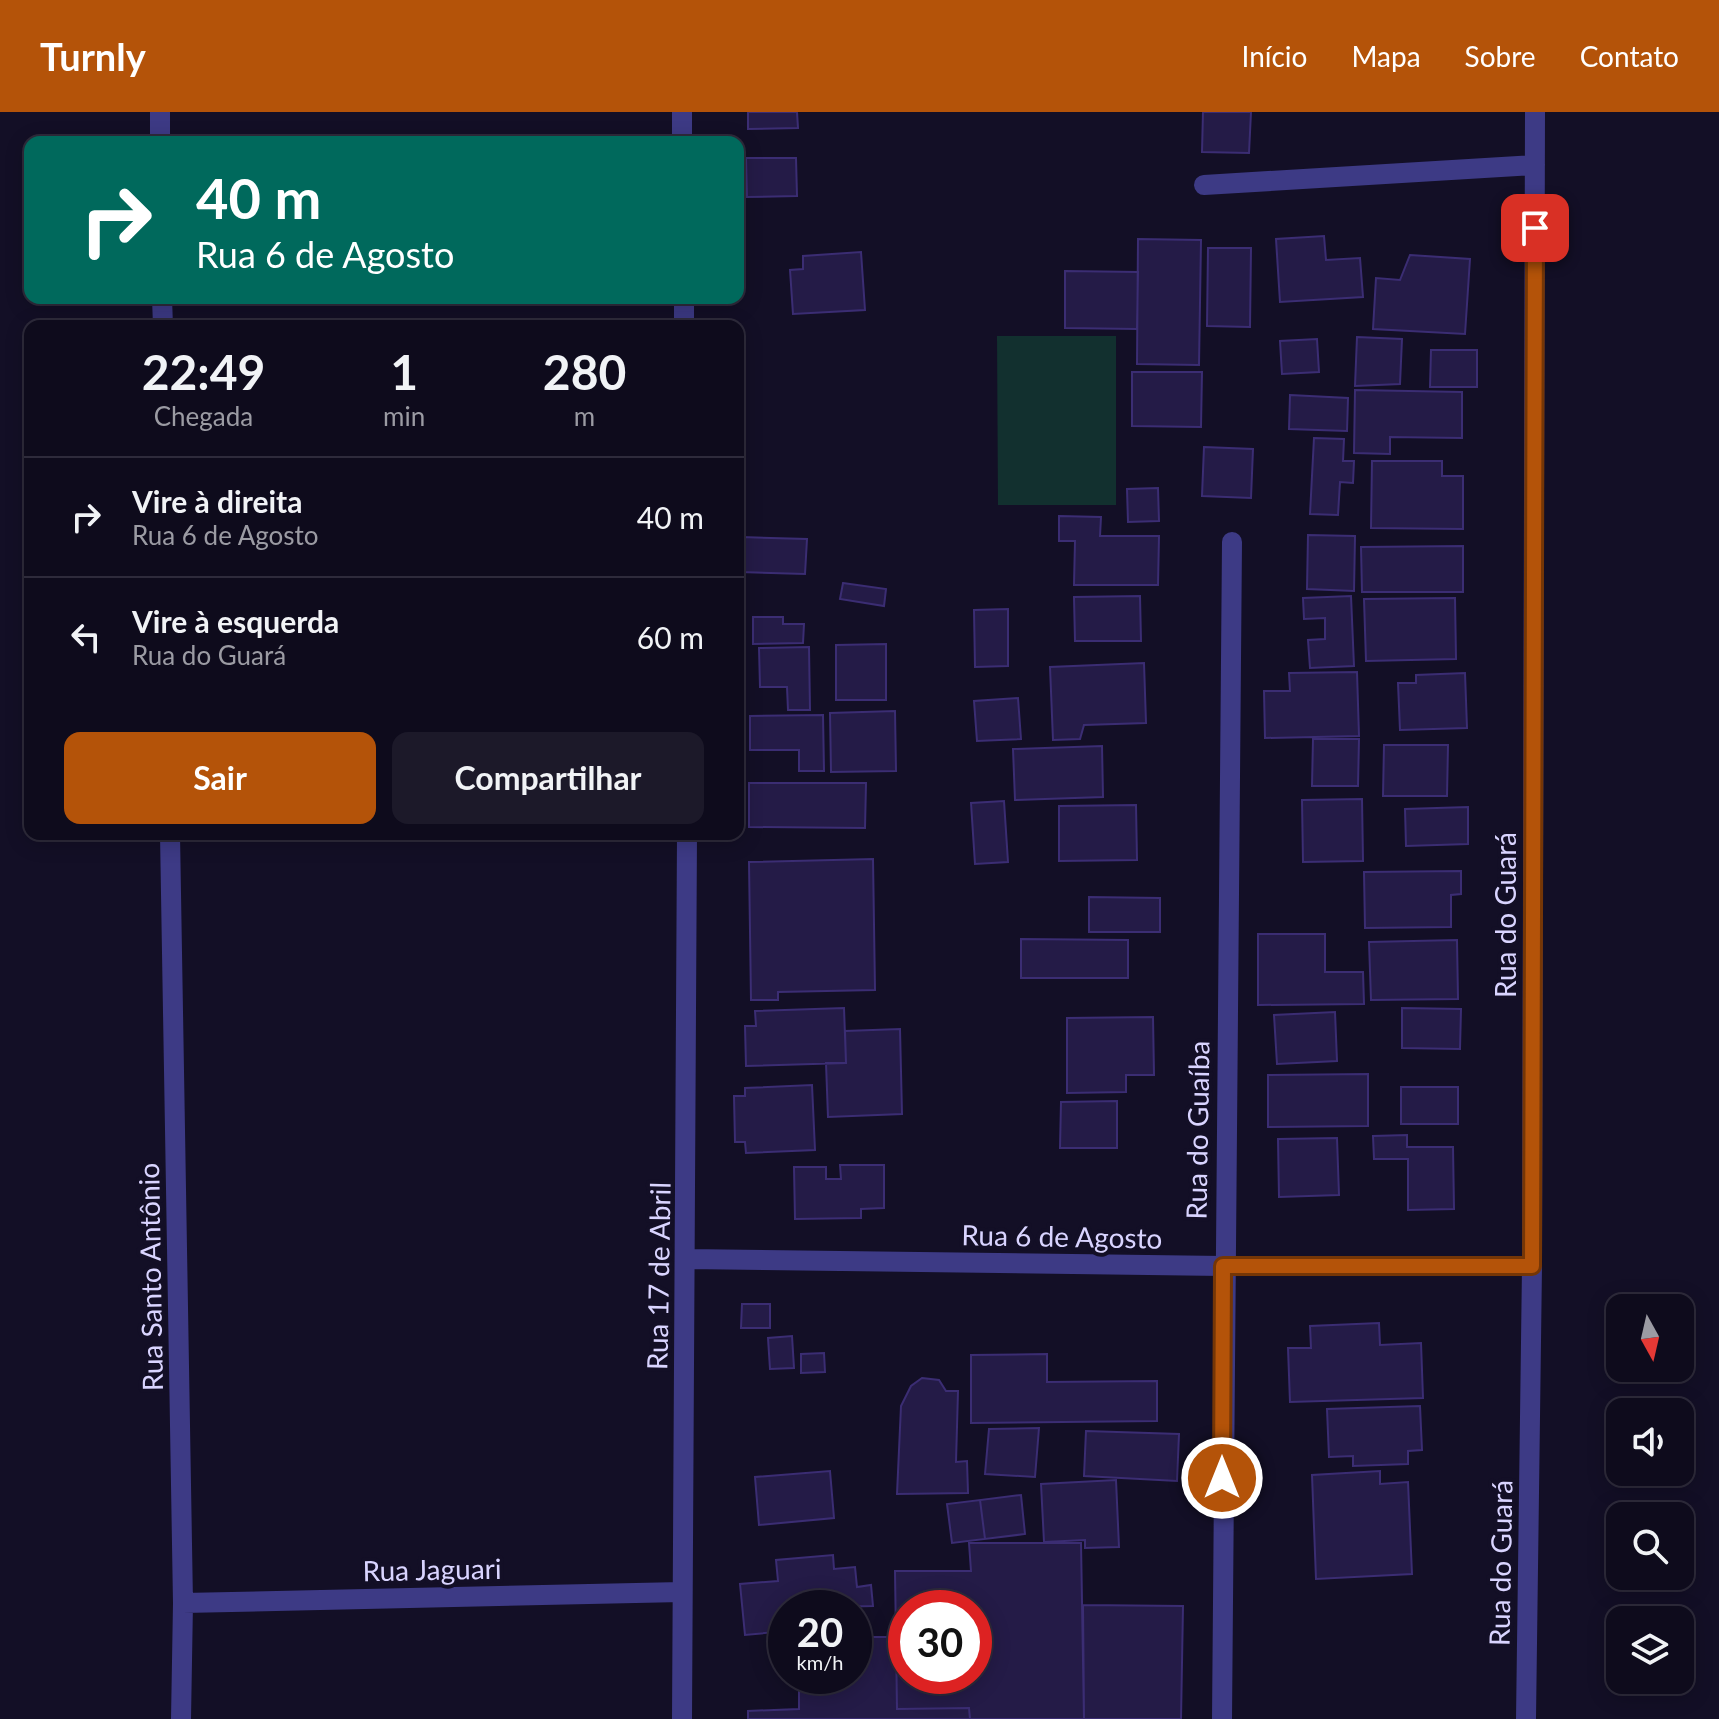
<!DOCTYPE html>
<html lang="pt">
<head>
<meta charset="utf-8">
<style>
	body { margin:0; font-family:Lato,sans-serif; background:#1c1929; color:#f1f3f6; height:100vh; display:flex; flex-direction:column; font-size:30px; white-space:nowrap }
	* { box-sizing:border-box; margin:0 }
	p { font-size:26px; color:#9b9ba3 }
	.icon { flex:none; width:44px; height:44px; fill:none; stroke:currentColor; stroke-width:2; stroke-linecap:round; stroke-linejoin:round }
	.map { position:relative; flex:1; overflow:hidden }
	.sheet { position:absolute; left:24px; top:208px; width:720px; height:520px; display:flex; flex-direction:column; background:#0e0b1c; border-radius:16px; box-shadow:0 4px 20px #0003,0 0 0 2px #2e2b3b }
	.sheet>* { flex:none }
	.hud { position:absolute; left:24px; top:24px; width:720px; height:168px; border-radius:16px; box-shadow:0 4px 20px #0003,0 0 0 2px #2e2b3b; background:#00695c; color:#fff; overflow:hidden }
	.needle { width:52px; rotate:172deg }
	.fabs { position:absolute; left:1606px; top:1182px; display:grid; gap:16px }
	.fabs a { display:grid; place-items:center; width:88px; height:88px; border-radius:16px; background:#0e0b1c; box-shadow:0 4px 20px #0003,0 0 0 2px #2e2b3b; font-size:40px }
	.speed { position:absolute; left:768px; top:1478px; display:flex; gap:16px; font-size:40px; font-weight:700; text-align:center }
	.speed>* { display:grid; place-content:center; width:104px; height:104px; border-radius:50%; background:#0e0b1c; box-shadow:0 4px 20px #0003,0 0 0 2px #2e2b3b; line-height:1 }
	.speed small { font-size:20px; font-weight:400 }
	.speed .limit { border:12px solid #d22; background:#fff; color:#111 }
	.pin { position:absolute; display:grid; place-items:center; width:68px; height:68px; color:#fff; margin:-34px; border-radius:16px; box-shadow:0 4px 12px #0006 }
	.me { position:absolute; width:88px; margin:-44px; rotate:0deg; stroke-linejoin:round; filter:drop-shadow(0 0 6px #0008) }
	.turn { display:flex; align-items:center; gap:28px; height:168px; padding:0 40px; font-size:36px }
	.turn .icon { width:104px; height:104px; stroke-width:2.5 }
	.turn b { display:block; font-size:56px; line-height:68px }
	.eta { display:flex; justify-content:space-evenly; align-items:center; height:136px; text-align:center }
	.eta b { font-size:48px; font-weight:700; line-height:56px }
	.primary-button { display:flex; gap:16px; margin-top:auto; padding:16px 40px }
	.primary-button a { flex:1; height:92px; border-radius:16px; background:#b45309; color:#fff; font-size:32px; font-weight:700; line-height:92px; text-align:center }
	.primary-button a+a { background:#1c1929; color:#f1f3f6 }
	ul { padding:0; list-style:none }
	li { display:flex; align-items:center; gap:24px; height:120px; padding:0 40px; border-top:2px solid #2e2b3b }
	li div { flex:1 }
	li b { display:block; font-size:30px }
	li em { font-style:normal }
	header { display:flex; align-items:center; gap:48px; box-sizing:border-box; height:112px; padding:0 40px; background:#b45309; color:#fff }
	header strong { font-size:38px }
	nav { display:flex; gap:44px; margin-inline-start:auto; font-size:28px }
	.map>svg:first-child { display:block }
	.green { fill:#12302f }
	.building { fill:#241b47; stroke:#3b2d73; stroke-width:2; fill-rule:evenodd }
	.lines { fill:none; stroke-linecap:round; stroke-linejoin:round }
	.street { stroke:#3d3a85; stroke-width:20 }
	.route-casing { stroke:#753606; stroke-width:20 }
	.route { stroke:#b45309; stroke-width:14 }
	.labels { text-anchor:middle; dominant-baseline:central; stroke-width:8; stroke-linejoin:round; paint-order:stroke }
	.street-label { font-size:28px; fill:#d9d4ff; stroke:#130f26 }
</style>
</head>
<body>
<header>
<strong>Turnly</strong>
<nav><a>Início</a><a>Mapa</a><a>Sobre</a><a>Contato</a></nav>
</header>
<div class="map">
<svg width="1719" height="1607" viewBox="0 0 1719 1607">
	<rect width="100%" height="100%" fill="#130f26"/>
	<!-- green -->
	<path class="green" d="M997 224H1116V393H998Z"/>
	<!-- building -->
	<path class="building" d="M748 0H797L798 16 748 17Z
		M1203 0H1251L1249 41 1202 40Z
		M746 46H796L797 84 747 85Z
		M1324 124 1326 148 1360 146 1363 185 1280 190 1276 127Z
		M1138 127 1201 128 1199 253 1137 252Z
		M1208 136H1251L1250 215 1207 214Z
		M861 140 865 198 793 202 790 158 803 157V144Z
		M1410 143 1470 147 1465 222 1373 217 1376 166 1400 168Z
		M1065 159 1138 160 1137 217 1065 216Z
		M1357 225 1402 227 1400 272 1355 274Z
		M1317 227 1319 260 1282 262 1280 229Z
		M1431 238H1477V275H1430Z
		M1132 260H1202L1201 315 1132 314Z
		M1355 278 1462 280V326L1390 325V342L1354 341Z
		M1290 283 1348 286 1347 319 1289 317Z
		M1314 326 1344 327 1343 349H1354L1353 371 1340 370 1338 403 1310 402Z
		M1204 335 1253 337 1251 386 1202 384Z
		M1372 349H1442V364H1463V417L1371 416Z
		M1158 376 1159 409 1128 410 1127 377Z
		M1059 404 1101 405 1100 424H1159L1158 473H1074L1075 429H1059Z
		M1308 423 1355 424 1354 479 1307 477Z
		M741 425 807 427 805 462 740 460Z
		M1463 434V480H1362L1361 435Z
		M843 471 886 477 884 494 840 487Z
		M1140 484 1141 529H1075L1074 485Z
		M1351 484 1354 554 1310 556 1308 528 1325 527V506L1304 507 1303 486Z
		M1455 486 1456 547 1366 549 1364 487Z
		M1008 497V554L975 555 974 498Z
		M753 505H783V512H804L803 531 753 532Z
		M886 532V588H836V533Z
		M809 535 810 598H788L787 575H760L759 536Z
		M1144 551 1146 611 1084 613 1080 627 1053 628 1050 555Z
		M1357 560 1359 624 1265 626 1264 579H1290L1289 561Z
		M1465 561 1467 616 1400 618 1398 571H1416V563Z
		M1018 586 1021 627 977 629 974 589Z
		M895 599 896 659 831 660 830 601Z
		M823 603 824 659H799V638H750V604Z
		M1313 627H1359L1358 674H1312Z
		M1384 633H1448L1447 684H1383Z
		M1102 634 1103 685 1015 688 1013 637Z
		M749 671H866L865 716 749 715Z
		M1362 687 1363 749 1303 750 1302 688Z
		M1004 689 1008 750 975 752 971 691Z
		M1136 693 1137 748 1059 749V694Z
		M1468 695V732L1406 734 1405 697Z
		M873 747 875 878 778 880V888H751L749 750Z
		M1461 759V782L1451 783V815L1365 816 1364 760Z
		M1089 785 1160 786V820H1089Z
		M1258 822H1325V860H1363L1364 892 1258 893Z
		M1021 827 1128 828V866H1021Z
		M1457 828 1458 887 1371 888 1369 830Z
		M844 896 846 951 746 954 745 914H756L755 899Z
		M1402 896 1461 897 1460 937 1402 936Z
		M1335 900 1337 949 1277 952 1274 903Z
		M1153 905 1154 963H1126V980L1067 981V906Z
		M900 917 902 1002 828 1005 826 951H846L845 919Z
		M1368 962V1014L1268 1015V963Z
		M812 973 815 1038 746 1041 745 1030H735L734 984H745V976Z
		M1401 975H1458V1012H1401Z
		M1117 989V1036H1060L1061 990Z
		M1407 1023V1035H1453L1454 1097 1408 1098V1047H1374L1373 1024Z
		M1337 1026 1339 1083 1279 1085 1278 1027Z
		M840 1053H884V1096L861 1097V1106L795 1107 794 1055H826V1067H841Z
		M742 1192H770V1216H741Z
		M1379 1211 1380 1233 1421 1231 1423 1286 1290 1290 1288 1236H1311L1310 1214Z
		M792 1224 794 1256 770 1257 768 1226Z
		M824 1241 825 1260 801 1261V1242Z
		M1047 1242V1270L1157 1269V1309L971 1311V1243Z
		M922 1266 939 1268 946 1279H958L956 1350 967 1349 968 1381 897 1382 901 1294 911 1274Z
		M1420 1294 1422 1338 1408 1339V1352L1353 1354V1344L1329 1345 1327 1297Z
		M1039 1316 1035 1365 985 1362 989 1317Z
		M1086 1319 1179 1322 1177 1369 1084 1364Z
		M830 1359 834 1406 759 1413 755 1365Z
		M1380 1359V1372L1408 1370 1412 1462 1316 1467 1312 1363Z
		M1116 1368 1119 1435 1085 1436V1428L1044 1430 1041 1372Z
		M1021 1383 1025 1422 985 1427 980 1388Z
		M980 1388 985 1427 952 1431 947 1392Z
		M969 1431H1081L1084 1607H970L969 1596 897 1597 895 1459H971ZM906 1496H974V1564H906Z
		M833 1443 834 1457 855 1455 857 1475 871 1473 873 1494 786 1496V1519L745 1523 740 1472 778 1469 776 1448Z
		M1083 1493 1183 1494 1181 1607H1084Z
		M854 1525H896L897 1597 969 1596 970 1607H748V1599L799 1597V1564H854Z"/>
	<g class="lines">
		<!-- street -->
		<path class="street" d="M160 0V30
			M682 0V30
			M1204 73 1535 53
			M162 186 163 214
			M684 186V214
			M170 722 183 1491 181 1607
			M687 1147 1223 1154H1532
			M183 1491 682 1480
			M682 1607 687 722
			M1222 1607 1232 430
			M1526 1607 1532 1154 1535 0"/>
	</g>
	<g class="lines">
		<defs>
			<path id="route" d="M1222 1366 1223 1154H1532L1535 116"/>
		</defs>
		<!-- route casing -->
		<use href="#route" class="route-casing"/>
		<!-- route -->
		<use href="#route" class="route"/>
	</g>
	<g class="labels">
		<!-- street labels -->
		<g class="street-label">
			<text transform="translate(1505 803) rotate(-90)">Rua do Guará</text>
			<text transform="translate(1197 1018) rotate(-89)">Rua do Guaíba</text>
			<text transform="translate(1062 1124) rotate(1)">Rua 6 de Agosto</text>
			<text transform="translate(658 1164) rotate(-89)">Rua 17 de Abril</text>
			<text transform="translate(150 1165) rotate(-91)">Rua Santo Antônio</text>
			<text transform="translate(1500 1451) rotate(-89)">Rua do Guará</text>
			<text transform="translate(432 1457) rotate(-1)">Rua Jaguari</text>
		</g>
	</g>
</svg>
<div class="fabs">
<a><svg class="needle" viewBox="-14 -14 28 28"><path d="M0-13l5 13h-10z" fill="#e53935"/><path d="M0 13l5-13h-10z" fill="#9b9ba3"/></svg></a>
<a><svg class="icon" aria-label="sound" viewBox="0 0 24 24"><path d="M4 9h4l5-4v14l-5-4H4zM17 9q2 3 0 6"/></svg></a>
<a><svg class="icon" aria-label="search" viewBox="0 0 24 24"><circle cx="10" cy="10" r="6"/><path d="M15 15l6 6"/></svg></a>
<a><svg class="icon" aria-label="layers" viewBox="0 0 24 24"><path d="M12 4l9 5-9 5-9-5zM3 14l9 5 9-5"/></svg></a>
</div>
<div class="speed"><div>20<small>km/h</small></div><div class="limit">30</div></div>
<div class="pin" style="left:1535px;top:116px;background:#d93025"><svg class="icon" aria-label="arrive" viewBox="0 0 24 24"><path d="M6 21V4h12l-3 4 3 4H6"/></svg></div>
<svg class="me" style="left:1222px;top:1366px" viewBox="-20 -20 40 40"><circle r="17" fill="#b45309" stroke="#fff" stroke-width="3"/><path d="M0-11L8 9 0 5-8 9z" fill="#fff"/></svg>
<div class="hud">
<div class="turn"><svg class="icon" aria-label="right" viewBox="0 0 24 24"><path d="M7 20v-9h11M14 6l5 5-5 5"/></svg><div><b>40 m</b>Rua 6 de Agosto</div></div>
</div>
<section class="sheet">
<div class="eta">
<div><b>22:49</b><p>Chegada</p></div>
<div><b>1</b><p>min</p></div>
<div><b>280</b><p>m</p></div>
</div>
<ul>
<li><svg class="icon" aria-label="right" viewBox="0 0 24 24"><path d="M7 20v-9h11M14 6l5 5-5 5"/></svg><div><b>Vire à direita</b><p>Rua 6 de Agosto</p></div><em>40 m</em></li>
<li><svg class="icon" aria-label="left" viewBox="0 0 24 24"><path d="M17 20v-9H6M10 6l-5 5 5 5"/></svg><div><b>Vire à esquerda</b><p>Rua do Guará</p></div><em>60 m</em></li>
</ul>
<div class="primary-button"><a>Sair</a><a>Compartilhar</a></div>
</section>
</div>
</body>
</html>
